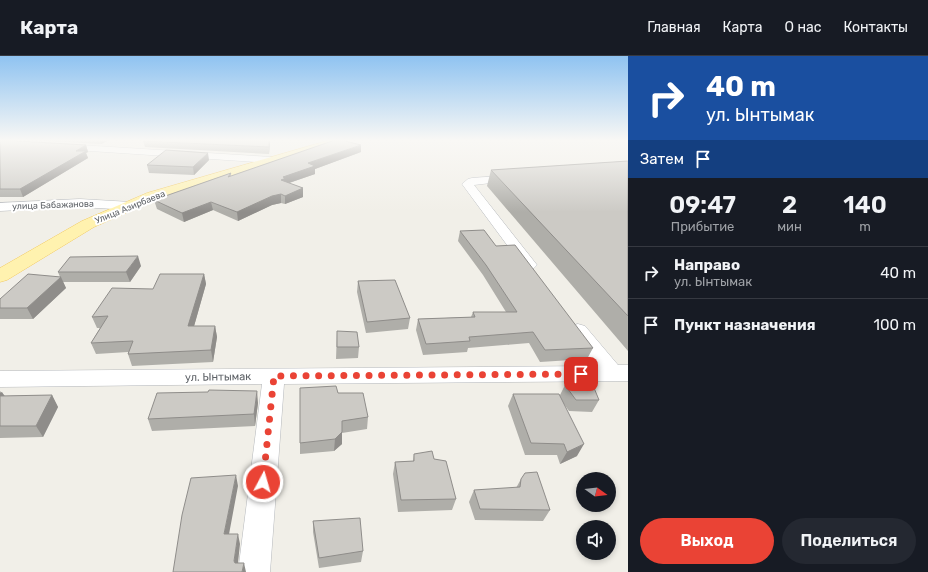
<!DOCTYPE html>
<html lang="ru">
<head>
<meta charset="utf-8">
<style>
	body { margin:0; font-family:Rubik,sans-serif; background:#242831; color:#f1f3f6; height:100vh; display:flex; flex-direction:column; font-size:15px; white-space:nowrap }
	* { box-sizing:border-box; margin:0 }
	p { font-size:13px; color:#9ea1a6 }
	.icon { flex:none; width:22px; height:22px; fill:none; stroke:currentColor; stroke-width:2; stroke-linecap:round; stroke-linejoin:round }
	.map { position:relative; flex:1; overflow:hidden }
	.details { display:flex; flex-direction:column; background:#171b24; width:300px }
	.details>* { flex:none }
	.banner { background:#1a4fa0; color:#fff; overflow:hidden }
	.needle { width:26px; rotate:105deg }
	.tools { position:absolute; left:576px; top:416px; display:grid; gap:8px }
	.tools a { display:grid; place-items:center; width:40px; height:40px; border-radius:50%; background:#171b24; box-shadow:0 2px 6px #0003; font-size:20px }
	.pin { position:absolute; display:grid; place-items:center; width:34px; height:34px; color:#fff; margin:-17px; border-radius:8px; box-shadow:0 2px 6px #0006 }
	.me { position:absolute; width:44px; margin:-22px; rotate:6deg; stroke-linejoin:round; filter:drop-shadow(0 0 3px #0008) }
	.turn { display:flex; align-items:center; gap:14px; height:84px; padding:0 12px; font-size:18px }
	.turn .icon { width:52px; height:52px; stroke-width:2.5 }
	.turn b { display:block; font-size:28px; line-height:34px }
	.then { display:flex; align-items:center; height:38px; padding:0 12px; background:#0003; gap:8px; font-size:15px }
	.eta { display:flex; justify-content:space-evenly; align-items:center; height:68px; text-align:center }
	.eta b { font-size:24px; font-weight:600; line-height:28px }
	.action { display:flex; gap:8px; margin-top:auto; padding:8px 12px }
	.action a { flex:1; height:46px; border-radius:24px; background:#ea4335; color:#fff; font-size:16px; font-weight:600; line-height:46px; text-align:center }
	.action a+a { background:#242831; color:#f1f3f6 }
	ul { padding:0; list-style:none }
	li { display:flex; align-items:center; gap:12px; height:52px; padding:0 12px; border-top:1px solid #363941 }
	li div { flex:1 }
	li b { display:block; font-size:15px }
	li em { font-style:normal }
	header { display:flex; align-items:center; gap:24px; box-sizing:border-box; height:56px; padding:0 20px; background:#171b24; border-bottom:1px solid #363941 }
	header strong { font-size:19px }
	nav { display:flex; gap:22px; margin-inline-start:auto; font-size:14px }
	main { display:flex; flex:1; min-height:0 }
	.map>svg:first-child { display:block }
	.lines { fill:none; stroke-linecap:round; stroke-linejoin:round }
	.minor-casing { stroke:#b5b8bc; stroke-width:1 }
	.primary-casing { stroke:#f2c960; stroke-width:1 }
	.minor { fill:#fff; fill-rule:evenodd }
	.primary { fill:#fff2af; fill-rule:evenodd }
	.wall { fill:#afaea9 }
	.shaded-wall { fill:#8f8d8a }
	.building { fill:#cccac5; stroke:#8f8d8a }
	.route { stroke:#ea4335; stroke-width:7; stroke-dasharray:0 12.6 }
	.labels { text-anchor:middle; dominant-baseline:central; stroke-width:4; stroke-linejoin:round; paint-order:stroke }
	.far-street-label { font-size:9px; fill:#5f6368; stroke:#fff }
	.street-label { font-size:11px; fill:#5f6368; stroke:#fff }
</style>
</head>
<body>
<header>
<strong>Карта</strong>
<nav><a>Главная</a><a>Карта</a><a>О нас</a><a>Контакты</a></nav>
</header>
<main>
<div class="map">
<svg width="628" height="516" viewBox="0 0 628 516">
	<rect width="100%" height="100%" fill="#f1efe8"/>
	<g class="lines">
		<defs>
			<path id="minor" d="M14 84H25L24 86 0 95V89Z
				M63 88 272 101 277 104 272 107 60 93 58 91Z
				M512 119 517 122 516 124 474 129 537 209 534 212 529 214 524 212 462 128 468 123 472 122Z
				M80 143 131 146 135 147 137 150 135 153 131 154 80 151 0 155V147Z
				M578 268 585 270 618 309H628V325L284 328 270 516H238L262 328 0 331V315L595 310 569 274 571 270Z"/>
			<path id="primary" d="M330 84H345L344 86 157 143 94 171 7 224 0 226V212L82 165 147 137Z"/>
		</defs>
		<!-- minor casing -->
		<use href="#minor" class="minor-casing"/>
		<!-- primary casing -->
		<use href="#primary" class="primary-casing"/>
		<!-- minor -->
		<use href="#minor" class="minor"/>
		<!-- primary -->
		<use href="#primary" class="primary"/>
	</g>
	<!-- wall -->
	<path class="wall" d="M0 84 86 89 88 96 86 97 88 102 23 141H0Z
		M29 84H109L101 88Z
		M143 85 270 86 269 98 145 91Z
		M361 96 315 113V118L289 127 303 132V141L285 148 281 147 272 149 238 165 213 154 184 166 157 153 154 144 231 117V120Z
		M209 104 194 119 149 117 147 109Z
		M628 105V295L487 130 491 114Z
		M460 175 496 190 593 292 587 303 540 306 529 287 468 292 467 296 423 299 416 274 418 263 471 261 473 256H506L483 219 458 185Z
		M141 210 130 226H63L66 232 33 263H0V243L60 221 58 216Z
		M204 218 206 228 194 270H215L217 281 213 306 132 310 128 298V296L96 298 91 287 100 272H97L92 261 153 233Z
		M358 225 410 262 408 273 366 277 357 236Z
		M337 275 359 291 358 302 336 303Z
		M565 329 599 344 592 356 569 355 564 348 577 400 560 408 557 399H525L508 350 513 338 560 339Z
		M0 335 5 340 52 339 58 351 43 381 0 382Z
		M338 337 368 361 367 373 342 377V388L334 395 300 398V387Z
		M258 347 255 370 152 375 148 363Z
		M414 398 434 403 456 443 452 454 398 456 393 418 395 406 413 405Z
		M521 423 550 454 543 465 475 464 469 446 474 434 516 432Z
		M313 465 363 495 361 506 319 512 313 476Z"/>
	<!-- shaded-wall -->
	<path class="shaded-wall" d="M100 84H109L101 88Z
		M269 84 270 86 269 98Z
		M86 89 88 96 86 97 88 102 23 141 20 133 76 95Z
		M361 89V96L315 113V118L286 128 281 124 283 121 308 107Z
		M208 97 209 104 194 119 193 111Z
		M303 132V141L285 148V140Z
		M281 138V147L272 149 238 165 237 156 272 140Z
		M211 146 213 154 184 166 182 157Z
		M138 200 141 210 130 226 126 216Z
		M204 218 206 228 191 281 188 270Z
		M61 221 66 232 33 263 27 252Z
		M215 270 217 281 213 306 211 294Z
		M257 335 258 347 255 370 254 358Z
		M2 336 9 347 0 344V337Z
		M52 339 58 351 43 381 36 370Z
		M342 376V388L334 395 335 383Z
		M584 388 577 400 560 408 567 396Z
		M236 419 238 430 227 489 224 478Z
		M238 478 240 488 237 516 234 505Z
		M244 507 246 516H242Z"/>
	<!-- building -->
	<path class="building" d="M0 84 86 89 76 95H86L20 133H0Z
		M145 84H269V91L143 85Z
		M335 84H341L361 89 308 107 315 110 283 121 286 122 281 124 303 132 285 140 281 138 272 140 237 156 211 146 182 157 154 144 231 117 228 121Z
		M166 94 208 97 193 111 147 109Z
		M628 105V260L491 114Z
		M484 174 496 190 515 189 593 292 545 294 533 276 469 281 470 285 426 288 418 263 475 261 473 256H517L486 209 460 175Z
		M138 200 126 216H58L70 201Z
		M28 218 61 221 27 252H0V243Z
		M160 218H204L188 270H215L211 294 128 298 133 285 91 287 108 260 92 261 112 232 153 233Z
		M395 224 410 262 367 266 358 225Z
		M337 275 357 276 359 291H337Z
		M592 327 599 344H576L565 329Z
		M336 330 338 337H363L368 361 342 365V376L335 383 300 387V332Z
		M209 334 257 335 254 358 148 363 157 337 208 336Z
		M513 338H559L584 388 567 396 564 388 531 387Z
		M52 339 36 370H0V340Z
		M432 395 434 403 446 405 456 443 401 444 395 406 414 405V398Z
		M537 416 550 454 480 453 474 434 520 431 521 423 525 417Z
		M236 419 224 478H238L234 505 235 507H244L242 516H173L182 459 191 422Z
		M360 462 363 495 319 502 313 465Z"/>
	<!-- sky -->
	<linearGradient id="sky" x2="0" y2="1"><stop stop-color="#8fc3f1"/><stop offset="0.54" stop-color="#f9f8f5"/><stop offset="1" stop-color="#f9f8f5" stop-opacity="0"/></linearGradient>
	<rect width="628" height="156" fill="url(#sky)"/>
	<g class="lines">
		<!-- route -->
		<path class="route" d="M263 426 274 320 581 318"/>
	</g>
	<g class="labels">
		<!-- far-street labels -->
		<g class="far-street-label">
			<text transform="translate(53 149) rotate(-2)">улица Бабажанова</text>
			<text transform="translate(130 151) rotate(-22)">Улица Азирбаева</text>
		</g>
		<!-- street labels -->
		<g class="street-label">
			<text transform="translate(218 321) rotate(-1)">ул. Ынтымак</text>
		</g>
	</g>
</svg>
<div class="tools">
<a><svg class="needle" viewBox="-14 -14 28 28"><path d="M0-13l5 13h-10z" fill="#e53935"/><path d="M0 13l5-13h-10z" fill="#9ea1a6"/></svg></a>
<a><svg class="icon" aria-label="sound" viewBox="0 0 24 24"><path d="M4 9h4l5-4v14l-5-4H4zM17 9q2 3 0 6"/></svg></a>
</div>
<div class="pin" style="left:581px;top:318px;background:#d93025"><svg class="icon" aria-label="arrive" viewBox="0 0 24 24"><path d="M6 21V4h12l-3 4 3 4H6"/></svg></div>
<svg class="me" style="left:263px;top:426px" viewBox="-20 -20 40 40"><circle r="17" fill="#ea4335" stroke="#fff" stroke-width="3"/><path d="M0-11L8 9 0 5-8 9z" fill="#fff"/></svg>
</div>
<section class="details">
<div class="banner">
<div class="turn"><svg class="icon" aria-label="right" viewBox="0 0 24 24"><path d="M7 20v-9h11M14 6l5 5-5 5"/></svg><div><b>40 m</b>ул. Ынтымак</div></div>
<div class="then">Затем<svg class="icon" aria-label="arrive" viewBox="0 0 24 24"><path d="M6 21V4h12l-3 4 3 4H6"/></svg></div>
</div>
<div class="eta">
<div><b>09:47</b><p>Прибытие</p></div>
<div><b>2</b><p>мин</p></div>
<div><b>140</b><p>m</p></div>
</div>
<ul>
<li><svg class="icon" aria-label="right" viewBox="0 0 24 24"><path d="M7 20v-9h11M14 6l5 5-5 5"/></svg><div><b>Направо</b><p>ул. Ынтымак</p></div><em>40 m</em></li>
<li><svg class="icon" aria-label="arrive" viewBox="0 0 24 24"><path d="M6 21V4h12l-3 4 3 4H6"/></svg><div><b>Пункт назначения</b></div><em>100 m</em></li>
</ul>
<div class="action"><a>Выход</a><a>Поделиться</a></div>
</section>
</main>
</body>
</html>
